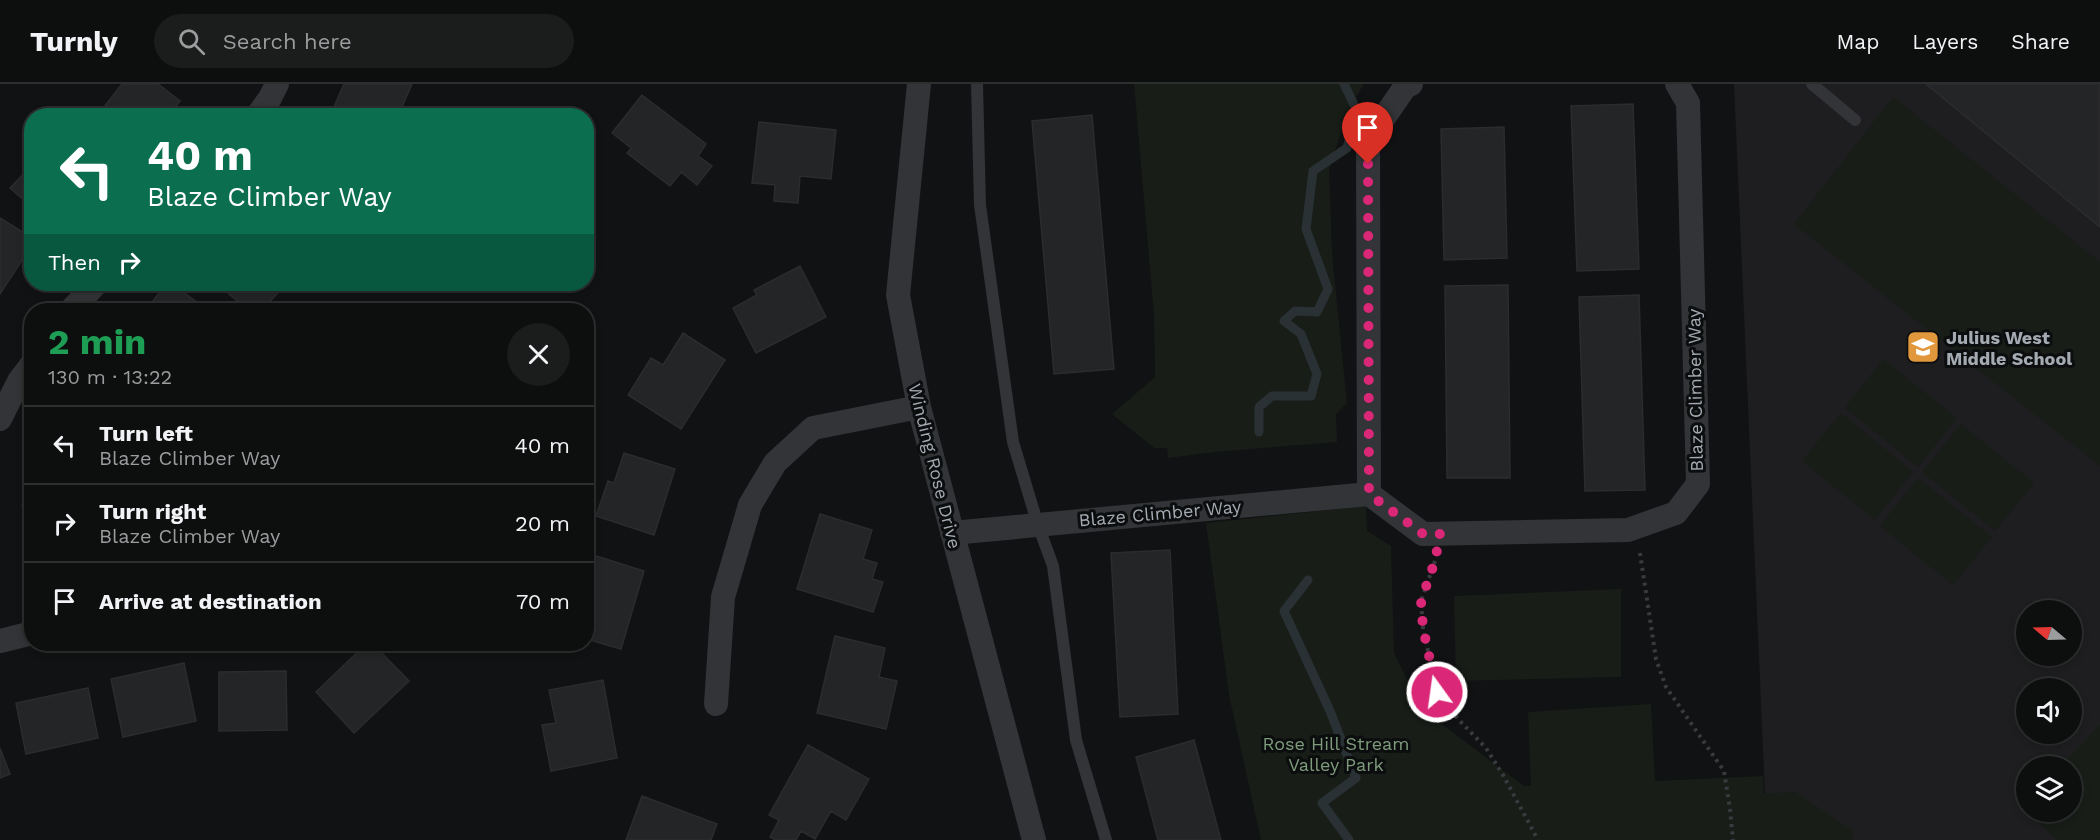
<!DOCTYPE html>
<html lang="en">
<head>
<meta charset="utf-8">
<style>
	body { margin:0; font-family:"Work Sans",sans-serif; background:#1b1c1c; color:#f1f3f6; height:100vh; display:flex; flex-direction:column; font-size:22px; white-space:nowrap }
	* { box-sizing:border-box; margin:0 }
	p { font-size:20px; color:#9a9c9e }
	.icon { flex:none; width:33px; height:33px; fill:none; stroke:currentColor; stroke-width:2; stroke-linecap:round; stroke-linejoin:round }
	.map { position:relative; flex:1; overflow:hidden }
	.details { position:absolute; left:24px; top:219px; width:570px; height:348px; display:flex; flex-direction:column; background:#0d0e0e; border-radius:24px; box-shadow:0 3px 9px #0003,0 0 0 2px #2d2e2e }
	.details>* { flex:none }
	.banner { position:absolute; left:24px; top:24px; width:570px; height:183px; border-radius:24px; box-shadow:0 3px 9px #0003,0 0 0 2px #2d2e2e; background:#0b6e4f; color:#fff; overflow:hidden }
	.needle { width:39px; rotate:289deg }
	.buttons { position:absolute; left:2016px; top:516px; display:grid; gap:12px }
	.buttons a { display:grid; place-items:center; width:66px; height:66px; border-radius:50%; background:#0d0e0e; box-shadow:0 3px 9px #0003,0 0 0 2px #2d2e2e; font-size:30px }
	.pin { position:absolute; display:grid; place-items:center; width:51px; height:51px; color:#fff; margin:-62px -26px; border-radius:50% 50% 50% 0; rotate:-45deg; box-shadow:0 0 6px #0007 }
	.pin .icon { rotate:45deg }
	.me { position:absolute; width:66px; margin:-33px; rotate:346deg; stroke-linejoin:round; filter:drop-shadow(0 0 4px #0008) }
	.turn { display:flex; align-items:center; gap:21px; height:126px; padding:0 24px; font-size:27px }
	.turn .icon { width:78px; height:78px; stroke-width:2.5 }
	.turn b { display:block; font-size:42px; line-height:51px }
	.then { display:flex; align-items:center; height:57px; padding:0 24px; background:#0003; gap:12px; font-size:22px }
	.round { display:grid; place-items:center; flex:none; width:63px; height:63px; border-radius:32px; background:#1b1c1c }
	.head { display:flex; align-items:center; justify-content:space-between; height:102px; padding:0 24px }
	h1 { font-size:36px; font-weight:700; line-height:45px; color:#1e9e55 }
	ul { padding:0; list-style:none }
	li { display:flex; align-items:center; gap:18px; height:78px; padding:0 24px; border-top:2px solid #2d2e2e }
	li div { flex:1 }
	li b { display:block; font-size:22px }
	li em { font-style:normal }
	header { display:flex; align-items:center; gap:36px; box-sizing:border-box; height:84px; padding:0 30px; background:#0d0e0e; border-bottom:2px solid #2d2e2e }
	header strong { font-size:28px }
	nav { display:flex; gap:33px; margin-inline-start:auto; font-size:21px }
	.search { width:420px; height:54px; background:#1b1c1c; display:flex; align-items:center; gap:15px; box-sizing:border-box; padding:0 21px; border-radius:33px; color:#9a9c9e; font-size:22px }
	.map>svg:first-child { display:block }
	.built { fill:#1e1e20; fill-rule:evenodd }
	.green { fill:#181d18 }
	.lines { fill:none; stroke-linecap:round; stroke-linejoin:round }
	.stream { stroke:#293135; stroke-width:9 }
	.building { fill:#242527; stroke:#2c2c2f; stroke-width:1.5 }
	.path { stroke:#393b3e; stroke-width:4; stroke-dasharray:3 4.5; stroke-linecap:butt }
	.lane { stroke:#333437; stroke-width:12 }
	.street { stroke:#333437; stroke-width:24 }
	.route { stroke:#db2777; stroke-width:10; stroke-dasharray:0 18 }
	.labels { text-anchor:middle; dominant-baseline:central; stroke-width:6; stroke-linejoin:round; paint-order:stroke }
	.poi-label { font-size:18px; font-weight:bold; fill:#a4aab2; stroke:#0c0d0e; text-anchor:start }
	.street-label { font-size:18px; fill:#a4aab2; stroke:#0c0d0e }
	.park-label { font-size:18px; fill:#7e9c7c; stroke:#0c0d0e }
</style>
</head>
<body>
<header>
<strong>Turnly</strong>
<div class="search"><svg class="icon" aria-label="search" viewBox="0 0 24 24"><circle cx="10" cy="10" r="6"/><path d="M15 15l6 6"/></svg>Search here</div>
<nav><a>Map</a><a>Layers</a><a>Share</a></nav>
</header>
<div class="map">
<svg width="2100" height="756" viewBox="0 0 2100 756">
	<rect width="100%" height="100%" fill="#111213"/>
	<!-- built -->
	<path class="built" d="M1734 0H2100V756H1767ZM2026 526H2072V572H2026ZM2026 604H2072V650H2026ZM2026 682H2072V728H2026Z"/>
	<!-- green -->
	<path class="green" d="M1134 0H1364L1349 24 1329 86 1332 169 1347 319 1336 330 1337 358 1215 368 1168 374 1167 364H1154L1112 330 1155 293 1154 231Z
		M1893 13 2100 178V382L1794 140Z
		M1883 275 1957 334 1918 383 1845 324Z
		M1841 329 1913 388 1875 436 1802 377Z
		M1961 340 2034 399 1995 447 1922 388Z
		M1918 394 1992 453 1953 501 1880 442Z
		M1366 422 1367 447 1391 462 1394 569 1422 625 1524 702H1531L1528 628 1651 620 1655 697 1763 692 1764 710 1795 708 1853 747V756H1261L1229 611 1206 439Z
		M1621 505V593L1456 597 1454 512Z
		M2100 641V756H2057L2022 724 2026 719V728H2072V682H2061Z"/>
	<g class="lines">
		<!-- stream -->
		<path class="stream" d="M1259 348V323L1272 312H1311L1317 290 1301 250 1284 237 1295 227 1317 228 1328 205 1306 145 1313 87 1347 64 1357 27 1344 0
			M1308 496 1284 527 1330 627 1356 694 1322 719 1349 756"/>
	</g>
	<!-- building -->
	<path class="building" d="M122 0H158L180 17 169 32H97Z
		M344 0H412L398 32H330Z
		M1926 0H2100V143Z
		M642 11 706 60 698 72 712 82 697 101 681 88 670 102 627 69 631 64 612 49Z
		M1633 20 1639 185 1577 187 1571 22Z
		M1092 31 1114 285 1054 290 1032 37Z
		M759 38 836 46 831 95 800 92 798 119 774 117 775 101 752 99Z
		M1504 43 1507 174 1444 176 1441 45Z
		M32 81V123L10 104Z
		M0 134 32 154V161L0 210Z
		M800 182 826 233 756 269 733 224 757 211 754 206Z
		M166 200H172L208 226H146Z
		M218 200H286L262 226H247Z
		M1508 201 1510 394H1447L1445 202Z
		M1639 211 1645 406 1585 407 1579 213Z
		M683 249 725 276 681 345 628 311 651 274 663 281Z
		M624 369 675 385 654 451 596 432 608 397 614 399Z
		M32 418V455L22 421Z
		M820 430 872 446 863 475 877 479 872 495 883 498 873 528 797 505Z
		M1170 466 1178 630 1120 633 1111 469Z
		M593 471 644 487 621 565 586 555V494Z
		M835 552 885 564 879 593 897 597 886 645 817 629Z
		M366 560H373L409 597 354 649 316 608Z
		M184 579 196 637 123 653 111 595Z
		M286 587 287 646 219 647V588Z
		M603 596 617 674 551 687 542 641 556 639 549 606Z
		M88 604 98 654 26 670 16 619Z
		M1194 656 1221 756H1158L1136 673Z
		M808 661 869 695 846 736 831 727 815 755 801 747 796 756H776L770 753 779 736 769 731Z
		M0 664 10 690 0 694Z
		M642 712 717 740 711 756H626Z"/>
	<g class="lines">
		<!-- path -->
		<path class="path" d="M1640 469 1656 575 1666 603 1724 687 1730 725 1733 756
			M1435 477 1421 517 1423 544 1437 608 1459 636 1486 664 1503 691 1538 756"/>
		<!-- lane -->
		<path class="lane" d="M977 0 980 121 1013 358 1038 441 1053 482 1076 656 1106 756
			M1812 0 1855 36"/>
		<!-- street -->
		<path class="street" d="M919 0 898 211 919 323 1034 756
			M257 32 270 14 277 0
			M71 226 96 200
			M0 335 19 297 32 280
			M1369 410 1423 450 1628 446 1676 429 1698 400 1688 19 1677 0
			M952 449 1369 410 1368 57 1405 3 1411 0
			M0 557 32 549
			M716 620 723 513 750 421 775 379 813 344 919 323"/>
	</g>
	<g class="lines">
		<!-- route -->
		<path class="route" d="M1368 80 1369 410 1423 450H1440L1435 477 1421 517 1423 544 1437 608"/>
	</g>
	<!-- icons -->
	<defs>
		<symbol id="school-square" viewBox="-11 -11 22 22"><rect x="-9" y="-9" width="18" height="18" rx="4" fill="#e1983c" stroke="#0c0d0e"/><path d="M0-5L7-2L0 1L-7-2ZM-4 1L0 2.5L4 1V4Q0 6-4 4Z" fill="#fff"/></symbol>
	</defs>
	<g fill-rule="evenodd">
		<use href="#school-square" x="1904" y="244" width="38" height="38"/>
	</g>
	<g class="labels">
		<!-- poi labels -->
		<g class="poi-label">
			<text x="1946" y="253">Julius West<tspan x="1946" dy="21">Middle School</tspan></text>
		</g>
		<!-- street labels -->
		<g class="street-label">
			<text transform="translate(1695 306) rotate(-91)">Blaze Climber Way</text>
			<text transform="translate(935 382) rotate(76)">Winding Rose Drive</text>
			<text transform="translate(1160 429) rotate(-5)">Blaze Climber Way</text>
		</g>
		<!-- park labels -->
		<g class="park-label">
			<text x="1336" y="659">Rose Hill Stream<tspan x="1336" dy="21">Valley Park</tspan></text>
		</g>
	</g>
</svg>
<div class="buttons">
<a><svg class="needle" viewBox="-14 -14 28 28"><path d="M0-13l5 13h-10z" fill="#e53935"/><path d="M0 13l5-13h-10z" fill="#9a9c9e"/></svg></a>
<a><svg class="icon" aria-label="sound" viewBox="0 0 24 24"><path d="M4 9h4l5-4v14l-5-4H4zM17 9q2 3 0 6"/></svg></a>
<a><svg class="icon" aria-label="layers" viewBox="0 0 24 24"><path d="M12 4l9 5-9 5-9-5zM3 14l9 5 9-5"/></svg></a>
</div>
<div class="pin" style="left:1368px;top:80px;background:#d93025"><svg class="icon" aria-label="arrive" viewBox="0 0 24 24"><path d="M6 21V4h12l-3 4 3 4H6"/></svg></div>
<svg class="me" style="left:1437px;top:608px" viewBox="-20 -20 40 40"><circle r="17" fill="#db2777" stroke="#fff" stroke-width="3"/><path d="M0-11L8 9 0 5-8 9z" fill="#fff"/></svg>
<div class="banner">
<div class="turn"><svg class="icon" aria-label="left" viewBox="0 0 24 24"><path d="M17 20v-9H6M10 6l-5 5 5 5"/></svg><div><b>40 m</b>Blaze Climber Way</div></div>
<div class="then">Then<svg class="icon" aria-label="right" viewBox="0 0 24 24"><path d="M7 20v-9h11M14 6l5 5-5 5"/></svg></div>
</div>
<section class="details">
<div class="head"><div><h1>2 min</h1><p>130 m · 13:22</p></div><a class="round"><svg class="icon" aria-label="close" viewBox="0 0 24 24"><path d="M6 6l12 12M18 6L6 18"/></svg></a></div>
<ul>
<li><svg class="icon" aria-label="left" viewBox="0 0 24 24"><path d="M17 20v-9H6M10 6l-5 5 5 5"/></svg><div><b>Turn left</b><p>Blaze Climber Way</p></div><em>40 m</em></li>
<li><svg class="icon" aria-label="right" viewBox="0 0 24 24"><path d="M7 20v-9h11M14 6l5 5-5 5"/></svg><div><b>Turn right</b><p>Blaze Climber Way</p></div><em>20 m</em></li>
<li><svg class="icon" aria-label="arrive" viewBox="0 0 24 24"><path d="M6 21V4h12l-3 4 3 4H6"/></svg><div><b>Arrive at destination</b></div><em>70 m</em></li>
</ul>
</section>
</div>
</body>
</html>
